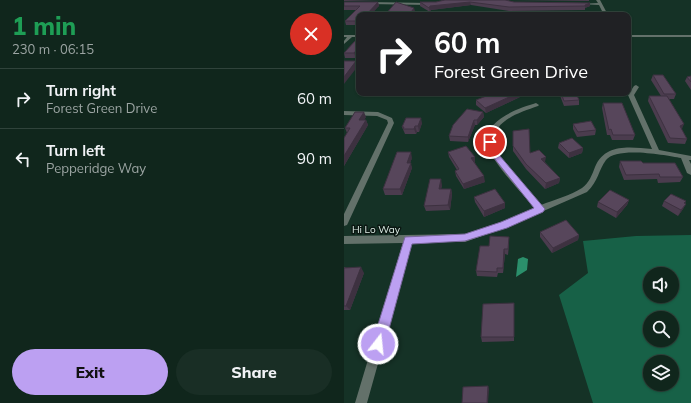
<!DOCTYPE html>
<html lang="en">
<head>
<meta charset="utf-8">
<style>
	body { margin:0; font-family:Mulish,sans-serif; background:#192e25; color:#f1f3f6; height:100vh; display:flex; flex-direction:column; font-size:15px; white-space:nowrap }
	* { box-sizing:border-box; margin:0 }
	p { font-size:13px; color:#9ca5a3 }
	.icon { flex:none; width:22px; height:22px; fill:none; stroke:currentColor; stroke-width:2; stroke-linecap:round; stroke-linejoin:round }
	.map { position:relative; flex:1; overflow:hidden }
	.side { display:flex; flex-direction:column; background:#10261c; width:344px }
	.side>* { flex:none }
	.top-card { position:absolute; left:12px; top:12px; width:275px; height:84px; border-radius:8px; box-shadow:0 1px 3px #0004,0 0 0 1px #30433b; background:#202124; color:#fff; overflow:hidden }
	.controls { position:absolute; left:299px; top:267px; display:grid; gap:8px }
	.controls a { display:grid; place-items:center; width:36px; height:36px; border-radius:50%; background:#10261c; box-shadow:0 1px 3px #0004,0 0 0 1px #30433b; font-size:20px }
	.pin { position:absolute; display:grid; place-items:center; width:34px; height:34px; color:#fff; margin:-17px; border:2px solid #fff; border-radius:50%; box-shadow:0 1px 4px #0007 }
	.me { position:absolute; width:44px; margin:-22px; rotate:16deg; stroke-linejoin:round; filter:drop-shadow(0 0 3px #0008) }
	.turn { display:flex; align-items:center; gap:14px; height:84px; padding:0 12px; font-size:18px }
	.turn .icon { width:52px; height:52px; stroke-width:2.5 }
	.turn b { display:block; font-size:28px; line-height:34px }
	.round { display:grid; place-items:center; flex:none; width:42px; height:42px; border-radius:21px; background:#192e25 }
	.head { display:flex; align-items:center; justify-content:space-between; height:68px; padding:0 12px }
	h1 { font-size:24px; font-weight:800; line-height:30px; color:#1e9e55 }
	.action { display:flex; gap:8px; margin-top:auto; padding:8px 12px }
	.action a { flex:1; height:46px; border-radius:24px; background:#bca0f2; color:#111; font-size:16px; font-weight:800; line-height:46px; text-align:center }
	.action a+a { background:#192e25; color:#f1f3f6 }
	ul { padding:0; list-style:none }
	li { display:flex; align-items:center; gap:12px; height:60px; padding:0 12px; border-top:1px solid #30433b }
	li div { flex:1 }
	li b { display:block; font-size:15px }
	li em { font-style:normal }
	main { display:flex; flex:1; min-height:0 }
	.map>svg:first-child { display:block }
	.green { fill:#176147; fill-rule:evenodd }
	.water { fill:#2b8f6b }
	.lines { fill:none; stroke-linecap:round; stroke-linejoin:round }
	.minor { fill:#63716a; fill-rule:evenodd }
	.wall { fill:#4b3c4e }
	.shaded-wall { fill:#3d3140 }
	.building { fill:#57465b; stroke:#3d3140 }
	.route { fill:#bca0f2; stroke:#7a689d }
	.labels { text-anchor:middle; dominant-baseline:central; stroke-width:3; stroke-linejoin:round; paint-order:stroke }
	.street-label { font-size:10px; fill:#deefe7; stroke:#0b1712 }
</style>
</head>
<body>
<main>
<section class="side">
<div class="head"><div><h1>1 min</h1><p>230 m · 06:15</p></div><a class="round" style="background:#d93025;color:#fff"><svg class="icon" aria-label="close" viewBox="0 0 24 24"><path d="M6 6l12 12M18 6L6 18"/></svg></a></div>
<ul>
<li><svg class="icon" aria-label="right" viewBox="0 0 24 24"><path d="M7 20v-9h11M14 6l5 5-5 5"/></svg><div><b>Turn right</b><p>Forest Green Drive</p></div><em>60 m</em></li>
<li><svg class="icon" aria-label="left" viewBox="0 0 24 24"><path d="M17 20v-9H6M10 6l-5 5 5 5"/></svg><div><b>Turn left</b><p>Pepperidge Way</p></div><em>90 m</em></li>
</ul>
<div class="action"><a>Exit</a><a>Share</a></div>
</section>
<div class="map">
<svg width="347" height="403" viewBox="0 0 347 403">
	<rect width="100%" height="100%" fill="#153226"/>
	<!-- green -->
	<path class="green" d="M347 235V403H249L215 295 244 273 239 241 292 236ZM306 274H328V296H306ZM306 318H328V340H306ZM306 362H328V384H306Z"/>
	<!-- water -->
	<path class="water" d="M179 257 184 259 183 270 172 277 174 259Z"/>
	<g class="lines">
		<!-- minor -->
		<path class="minor" d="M252 0H256L264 15H260L255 5 235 4 254 3Z
			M24 2 85 3 87 4 85 5 25 4Z
			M0 35H15V37H8L0 44V41L3 37H0Z
			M284 35H347V37H284Z
			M292 85 295 87 290 95 315 150 347 156V160H345L347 164V175L343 173 337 158C322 155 272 146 262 160 254 171 255 180 243 192L163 227 121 242H68L23 403H11L59 243 0 244V236L121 234 157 223 191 208C179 194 146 161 143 143 140 120 175 108 192 103L195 105 194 106C180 111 163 116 154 128 150 133 149 139 150 145 155 163 185 191 197 205 210 200 227 195 238 188 245 183 248 175 251 167 261 143 286 147 308 149L284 95 290 86Z
			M0 111 34 112 48 118 50 123 4 223 3 225 0 226V214L44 123 43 120 33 116 0 115Z"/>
	</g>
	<!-- wall -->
	<path class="wall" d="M0 0H40L0 1Z
		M101 0H245V1L162 0 170 2 246 3V6L241 8V10L165 11 127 5 87 10 86 12 76 6V2H92Z
		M0 2H34L35 6 15 15V25H2L1 21 12 10H0Z
		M11 41 12 58H1L0 53Z
		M309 75 332 94 330 99H325L338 129V130L343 139 341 144 324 143 304 101 305 96H317L307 80Z
		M347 76V90L341 81 343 77Z
		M215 93H232L235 100V105L220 106Z
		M176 97 142 113 132 105V100Z
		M259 103 291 135 289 140H268L266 135H263L258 108Z
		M139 112 140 117 133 125H131L124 142 106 141 105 136Z
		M22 117 20 120H22L24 125 0 166V138L3 133 1 128Z
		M78 123 75 132H73L72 134H61L58 127Z
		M229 124 252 130 251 135 233 137 229 129Z
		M169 131 186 153 201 162 216 178 215 183 201 189 182 169 169 151Z
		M215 143 239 148 238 153 225 158 214 148Z
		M104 152 131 163 141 182 120 189 112 176 111 171 113 170 105 157Z
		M68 158 66 163 68 168 58 195H41L39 189Z
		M276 161 299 163 339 177 336 182 314 183 313 179 280 180 275 167Z
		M98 185 97 189H107L108 194 106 210 82 211 80 206Z
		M130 197 161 203V208L140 217 131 202Z
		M285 200 283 205 272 218 253 207 254 202Z
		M320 201H342L339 209 334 216 318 206Z
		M196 232 235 235 234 240 208 253 196 237Z
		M165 243 164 255 161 254 159 273H154L153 277 133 276 132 271 145 246Z
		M0 267 20 273 6 310H0Z
		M170 303V341L138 342 137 337Z"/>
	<!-- shaded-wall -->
	<path class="shaded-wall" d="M34 2 35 6 27 15H22Z
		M126 2 127 5 87 10 86 12 85 8 86 6Z
		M246 3V6L241 8V5Z
		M70 8 71 11 69 15H65Z
		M15 47V54L12 58 10 53Z
		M12 61 14 66 0 84V77Z
		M174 93H176V97L142 113 141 108Z
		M20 112 22 117 17 125 15 120Z
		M139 112 140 117 133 125V120Z
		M77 118 78 123 75 132 74 126Z
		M22 120 24 125 0 166V156Z
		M130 120 131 125 124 142V137Z
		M340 124 338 129 333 131 336 126Z
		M71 126 73 132 72 134 70 129Z
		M239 148 238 153 225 158V153Z
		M67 152 68 158 64 168 63 163Z
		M131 157V163L128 164 127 158Z
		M202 157 201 162 197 164V159Z
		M67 163 68 168 58 195 56 189Z
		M140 176 141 182 120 189 119 184Z
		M216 178 215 183 201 189 202 183Z
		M97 179 98 185 96 195 95 189Z
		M107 189 108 194 106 210 104 205Z
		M285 200 283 205 272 218 273 212Z
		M161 203V208L140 217V211Z
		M342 204 339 209 334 216 337 210Z
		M235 235 234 240 208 253 209 248Z
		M165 237V243L164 255V249Z
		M160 249 161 254 159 273V268Z
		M17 267 20 273 6 310 2 306Z
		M144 386 145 389 144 403H143Z"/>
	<!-- building -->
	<path class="building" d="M101 0H161L170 2 246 3 241 5V6L165 7 126 2 86 6 85 8 76 2H92Z
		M0 2H34L22 15H15V21H1L16 6H0Z
		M52 2 70 8 65 15H41Z
		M11 41H15V47L10 53H0Z
		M0 61H12L0 77Z
		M309 75H319L332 94H320Z
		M347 76V82L343 77Z
		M150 93H174L141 108 132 100Z
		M217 93H232L235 100 220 101Z
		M305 96H323L340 124 336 126 343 139 326 138Z
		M259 103H278L291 135H269L267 129 265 130Z
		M123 109 139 112 133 120H130L124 137 105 136 109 125Z
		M11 112H20L15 120H22L0 156V138L6 128H1Z
		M62 118H77L74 126H71L70 129H59L60 127H58Z
		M247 121 252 130 234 132 229 124Z
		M185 129 186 153 195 150 202 157 197 159 216 178 202 183 182 164 169 146V131Z
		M228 138 239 148 225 153 215 143Z
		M122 146 131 157 127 158 140 176 119 184 111 171 115 169 104 152Z
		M53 152H67L63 163H67L56 189H39Z
		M276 161H297L299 163H331L339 177H316L315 174 282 175Z
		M86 179H97L95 189H107L104 205 80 206Z
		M151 189 161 203 140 211 130 197Z
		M266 190 285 200 273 212 254 202Z
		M327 194 342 201 340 203 342 204 337 210 320 201Z
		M222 220 235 235 209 248 196 232Z
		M146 236 165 237 164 249H160L159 268H153V272L132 271 136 246H145Z
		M17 267 2 306H0V268Z
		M170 303V337H137L139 304Z
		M144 386 143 403H118L119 387Z"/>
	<!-- route -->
	<path class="route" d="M144 140H149L156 156 201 209 199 212 163 228 121 241 68 244 41 344 39 348 34 350 30 348 28 344 61 237 121 234 157 222 190 208 150 158 143 142Z"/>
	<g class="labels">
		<!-- street labels -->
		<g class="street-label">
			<text x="32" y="229">Hi Lo Way</text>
		</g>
	</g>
</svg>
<div class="controls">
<a><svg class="icon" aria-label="sound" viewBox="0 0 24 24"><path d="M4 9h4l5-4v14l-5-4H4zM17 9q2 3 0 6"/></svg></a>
<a><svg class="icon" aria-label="search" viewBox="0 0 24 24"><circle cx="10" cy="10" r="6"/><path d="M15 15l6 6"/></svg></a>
<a><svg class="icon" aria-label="layers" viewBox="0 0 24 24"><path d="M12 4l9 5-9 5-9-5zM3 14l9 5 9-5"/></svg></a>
</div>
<div class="pin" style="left:146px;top:142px;background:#d93025"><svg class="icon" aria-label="arrive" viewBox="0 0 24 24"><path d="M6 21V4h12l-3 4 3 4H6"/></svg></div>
<svg class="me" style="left:34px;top:344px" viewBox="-20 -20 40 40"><circle r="17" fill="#bca0f2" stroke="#fff" stroke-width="3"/><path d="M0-11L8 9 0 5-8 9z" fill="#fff"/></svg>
<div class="top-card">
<div class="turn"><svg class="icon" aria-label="right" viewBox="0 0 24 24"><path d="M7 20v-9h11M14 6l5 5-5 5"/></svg><div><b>60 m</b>Forest Green Drive</div></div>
</div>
</div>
</main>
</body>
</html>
